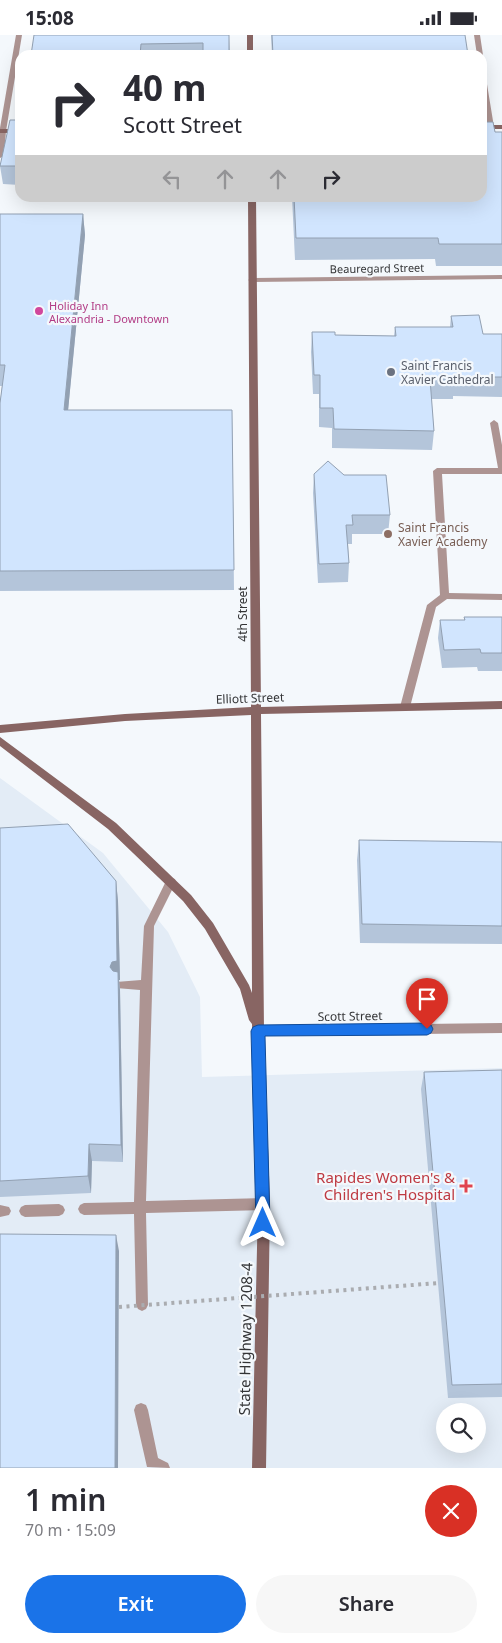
<!DOCTYPE html>
<html lang="en">
<head>
<meta charset="utf-8">
<style>
	body { margin:0; font-family:"Noto Sans",sans-serif; background:#f7f7f7; color:#2b2b33; height:100vh; display:flex; flex-direction:column; font-size:19px; white-space:nowrap }
	* { box-sizing:border-box; margin:0 }
	p { font-size:16px; color:#7c7c81 }
	.icon { flex:none; width:28px; height:28px; fill:none; stroke:currentColor; stroke-width:2; stroke-linecap:round; stroke-linejoin:round }
	.map { position:relative; height:1433px; overflow:hidden }
	.drawer { display:flex; flex-direction:column; background:#fff; flex:1 }
	.drawer>* { flex:none }
	.top-card { position:absolute; left:15px; top:15px; width:472px; height:152px; border-radius:15px; box-shadow:0 5px 20px #0002; background:#fff; color:#2b2b33; overflow:hidden }
	.controls { position:absolute; left:436px; top:1368px; display:grid; gap:10px }
	.controls a { display:grid; place-items:center; width:50px; height:50px; border-radius:50%; background:#fff; box-shadow:0 5px 20px #0002; font-size:25px }
	.pin { position:absolute; display:grid; place-items:center; width:42px; height:42px; color:#fff; margin:-51px -21px; border-radius:50% 50% 50% 0; rotate:-45deg; box-shadow:0 0 5px #0007 }
	.pin .icon { rotate:45deg }
	.me { position:absolute; width:55px; margin:-28px; rotate:0deg; stroke-linejoin:round; filter:drop-shadow(0 0 4px #0008) }
	.turn { display:flex; align-items:center; gap:18px; height:105px; padding:0 25px; font-size:22px }
	.turn .icon { width:65px; height:65px; stroke-width:2.5 }
	.turn b { display:block; font-size:35px; line-height:42px }
	.lanes { display:flex; align-items:center; height:48px; padding:0 25px; background:#0003; justify-content:center; gap:25px; direction:ltr }
	.lanes .off { opacity:.35 }
	.round { display:grid; place-items:center; flex:none; width:52px; height:52px; border-radius:26px; background:#f7f7f7 }
	.head { display:flex; align-items:center; justify-content:space-between; height:85px; padding:0 25px }
	h1 { font-size:30px; font-weight:600; line-height:38px }
	.button { display:flex; gap:10px; margin-top:auto; padding:10px 25px }
	.button a { flex:1; height:58px; border-radius:30px; background:#1a73e8; color:#fff; font-size:20px; font-weight:600; line-height:58px; text-align:center }
	.button a+a { background:#f7f7f7; color:#2b2b33 }
	.status { display:flex; justify-content:space-between; align-items:center; height:35px; padding:0 25px; background:#fff; direction:ltr }
	.status svg { height:14px; fill:currentColor }
	.map>svg:first-child { display:block }
	.built { fill:#e3ecf6; fill-rule:evenodd }
	.lines { fill:none; stroke-linecap:round; stroke-linejoin:round }
	.service { fill:#ad9492; fill-rule:evenodd }
	.minor { fill:#ad9492; fill-rule:evenodd }
	.secondary { fill:#886563; fill-rule:evenodd }
	.path-bridge { stroke:#aaacb0; stroke-width:4; stroke-dasharray:3 4.5; stroke-linecap:butt }
	.wall { fill:#b4c5da }
	.shaded-wall { fill:#92a0b2 }
	.building { fill:#d1e5fe; stroke:#92a0b2 }
	.route { fill:#1a73e8; stroke:#114b97 }
	.hotel-dot { fill:#d1479c; stroke:#f4f8fc; stroke-width:2 }
	.worship-dot { fill:#6b7280; stroke:#f4f8fc; stroke-width:2 }
	.education-dot { fill:#8d6e63; stroke:#f4f8fc; stroke-width:2 }
	.health-dot { fill:#e0444e; stroke:#f4f8fc; stroke-width:2 }
	.labels { text-anchor:middle; dominant-baseline:central; stroke-width:4.5; stroke-linejoin:round; paint-order:stroke }
	.far-street-label { font-size:11px; fill:#333436; stroke:#f4f8fc }
	.far-hotel-label { font-size:11px; fill:#b23c85; stroke:#f4f8fc; text-anchor:start }
	.worship-label { font-size:12px; fill:#5b616d; stroke:#f4f8fc; text-anchor:start }
	.education-label { font-size:12px; fill:#785e54; stroke:#f4f8fc; text-anchor:start }
	.street-label { font-size:12px; fill:#333436; stroke:#f4f8fc }
	.near-health-label { font-size:15px; fill:#be3a42; stroke:#f4f8fc; text-anchor:end }
	.near-street-label { font-size:15px; fill:#333436; stroke:#f4f8fc }
</style>
</head>
<body>
<div class="status"><b>15:08</b><svg viewBox="0 0 49 12"><path d="M0 12V9h3v3zM5 12V6h3v6zM10 12V3h3v9zM15 12V0h3v12zM26 1h20v11H26zM47 4h2v5h-2z"/></svg></div>
<div class="map">
<svg width="502" height="1433" viewBox="0 0 502 1433">
	<rect width="100%" height="100%" fill="#f4f8fc"/>
	<!-- built -->
	<path class="built" d="M0 743 103 818 168 897 200 962 202 1042 502 1033V1433H0ZM445 1376H478V1409H445Z"/>
	<g class="lines">
		<!-- service -->
		<path class="service" d="M3 94 6 96 4 121 0 123V95Z
			M494 385 498 388 502 410V439H442L449 558 502 559V565L447 564 436 572 410 672 405 676 400 672 427 570 440 560 433 436 437 433H498L490 388Z
			M171 843 175 844 176 847 154 891 146 1166 264 1163 268 1165 270 1169 268 1173 264 1175 146 1178 148 1270 146 1274 142 1276 138 1274 136 1270 134 1179 84 1180 80 1178 78 1174 80 1170 84 1168 134 1167 140 955 116 953 114 950 116 947 141 945 144 891 167 844Z
			M59 1169 63 1171 65 1175 63 1179 59 1181 25 1182 21 1180 19 1176 21 1172 25 1170Z
			M0 1170 9 1172 11 1176 9 1180 0 1182Z
			M141 1368 146 1370 148 1375 158 1423 168 1428 170 1433 147 1432 134 1375 136 1370Z"/>
		<!-- minor -->
		<path class="minor" d="M16 0H22L6 96 3 98 0 97V93Z
			M474 0H480L483 20 482 21 477 20Z
			M482 35 485 37 494 92 491 94 488 92 482 61Z
			M502 240V244L252 247 248 245 252 243Z
			M502 988V998L258 1001 254 1000 252 996 254 992 258 991Z"/>
		<!-- secondary -->
		<path class="secondary" d="M247 0H253V20H247Z
			M482 90H502V94H482Z
			M0 94H20V98H0Z
			M248 162H256L261 672 502 666V674L261 679 264 996 270 1169 266 1433H252L258 1169 252 989 249 985 240 954 205 894 183 866 108 794 0 711V702L116 788 191 860 213 888 249 950 252 958 251 680 125 686 0 698V690L125 679 251 672Z"/>
		<!-- path-bridge -->
		<path class="path-bridge" d="M119 1272 439 1248"/>
	</g>
	<!-- wall -->
	<path class="wall" d="M229 0 230 20H31Z
		M271 0 468 20H272Z
		M20 85V150L3 149 0 131Z
		M495 97H502V231H436L435 224 295 225 292 162H482Z
		M0 179H83L85 200 68 375H232L234 555 0 556V368L2 351H0Z
		M451 281 483 299H502V362L453 361V364H431L434 396 432 415 332 413V393L319 392V359H313L311 317 312 297 335 300 394 301 395 292H450Z
		M314 439 390 480 388 499H352V509H348L349 528 348 547 318 548 313 458Z
		M464 582H502V636H478L477 632 442 633 438 603 440 585H464Z
		M0 793 116 846 118 866 120 945H119L120 955 123 1127 92 1126 91 1158 0 1162Z
		M359 805 502 807V909L360 908 357 825Z
		M502 1035V1362L448 1363 421 1054 424 1037Z"/>
	<!-- shaded-wall -->
	<path class="shaded-wall" d="M83 179 85 200 66 397 64 375Z
		M116 846 118 866 120 945H119L120 955 123 1127 121 1110 110 932Z
		M89 1109 92 1126 91 1158 88 1141Z
		M116 1200 119 1216 118 1433H115Z"/>
	<!-- building -->
	<path class="building" d="M34 0H229V20H203V8L141 9 140 20H31Z
		M272 0H465L468 20H273Z
		M10 85H20V131H0Z
		M482 87H493L495 97H502V209H439L438 203H296L294 162H482Z
		M0 179H83L64 375H232L234 535 0 536V368L5 330H0Z
		M479 280 483 299H502V342H455V344H430L434 396 334 394 333 373H320V340H314L312 297H335V300L396 301 395 292H453L451 281Z
		M328 426 344 440H386L390 480H352L353 490H346L349 528 319 529 314 439Z
		M464 582H502V618H481L480 614 444 615 440 585H465Z
		M68 789 116 846 117 926 112 927 110 932 113 936 118 937 121 1110 89 1109 88 1141 0 1146V793Z
		M359 805 502 807V891L362 889Z
		M502 1035V1349L452 1350 424 1037Z
		M0 1199 116 1200 115 1433H0Z"/>
	<!-- route -->
	<path class="route" d="M427 988 431 990 433 994 431 998 427 1000 265 1001 270 1188 268 1193 263 1195 258 1193 256 1188 251 996 253 992 258 990Z"/>
	<!-- markers -->
	<circle class="hotel-dot" cx="39" cy="276" r="5"/>
	<circle class="worship-dot" cx="391" cy="337" r="5"/>
	<circle class="education-dot" cx="388" cy="499" r="5"/>
	<path class="health-dot" d="M463.5 1143.5h5v5h5v5h-5v5h-5v-5h-5v-5h5z"/>
	<g class="labels">
		<!-- far-street labels -->
		<g class="far-street-label">
			<text transform="translate(377 233) rotate(-1)">Beauregard Street</text>
		</g>
		<!-- far-hotel labels -->
		<g class="far-hotel-label">
			<text x="49" y="270">Holiday Inn<tspan x="49" dy="13">Alexandria - Downtown</tspan></text>
		</g>
		<!-- worship labels -->
		<g class="worship-label">
			<text x="401" y="330">Saint Francis<tspan x="401" dy="14">Xavier Cathedral</tspan></text>
		</g>
		<!-- education labels -->
		<g class="education-label">
			<text x="398" y="492">Saint Francis<tspan x="398" dy="14">Xavier Academy</tspan></text>
		</g>
		<!-- street labels -->
		<g class="street-label">
			<text transform="translate(242 579) rotate(-90)">4th Street</text>
			<text transform="translate(250 663) rotate(-2)">Elliott Street</text>
			<text transform="translate(350 981) rotate(-1)">Scott Street</text>
		</g>
		<!-- near-health labels -->
		<g class="near-health-label">
			<text x="455" y="1142">Rapides Women's &amp;<tspan x="455" dy="17">Children's Hospital</tspan></text>
		</g>
		<!-- near-street labels -->
		<g class="near-street-label">
			<text transform="translate(245 1304) rotate(-89)">State Highway 1208-4</text>
		</g>
	</g>
</svg>
<div class="controls">
<a><svg class="icon" aria-label="search" viewBox="0 0 24 24"><circle cx="10" cy="10" r="6"/><path d="M15 15l6 6"/></svg></a>
</div>
<div class="pin" style="left:427px;top:994px;background:#d93025"><svg class="icon" aria-label="arrive" viewBox="0 0 24 24"><path d="M6 21V4h12l-3 4 3 4H6"/></svg></div>
<svg class="me" style="left:263px;top:1188px" viewBox="-20 -20 40 40"><path d="M0-17L14 15 0 8-14 15z" fill="#1a73e8" stroke="#fff" stroke-width="4"/></svg>
<div class="top-card">
<div class="turn"><svg class="icon" aria-label="right" viewBox="0 0 24 24"><path d="M7 20v-9h11M14 6l5 5-5 5"/></svg><div><b>40 m</b>Scott Street</div></div>
<div class="lanes"><svg class="icon off" aria-label="left" viewBox="0 0 24 24"><path d="M17 20v-9H6M10 6l-5 5 5 5"/></svg><svg class="icon off" aria-label="ahead" viewBox="0 0 24 24"><path d="M12 20V5M6 11l6-6 6 6"/></svg><svg class="icon off" aria-label="ahead" viewBox="0 0 24 24"><path d="M12 20V5M6 11l6-6 6 6"/></svg><svg class="icon" aria-label="right" viewBox="0 0 24 24"><path d="M7 20v-9h11M14 6l5 5-5 5"/></svg></div>
</div>
</div>
<section class="drawer">
<div class="head"><div><h1>1 min</h1><p>70 m · 15:09</p></div><a class="round" style="background:#d93025;color:#fff"><svg class="icon" aria-label="close" viewBox="0 0 24 24"><path d="M6 6l12 12M18 6L6 18"/></svg></a></div>
<div class="button"><a>Exit</a><a>Share</a></div>
</section>
</body>
</html>
